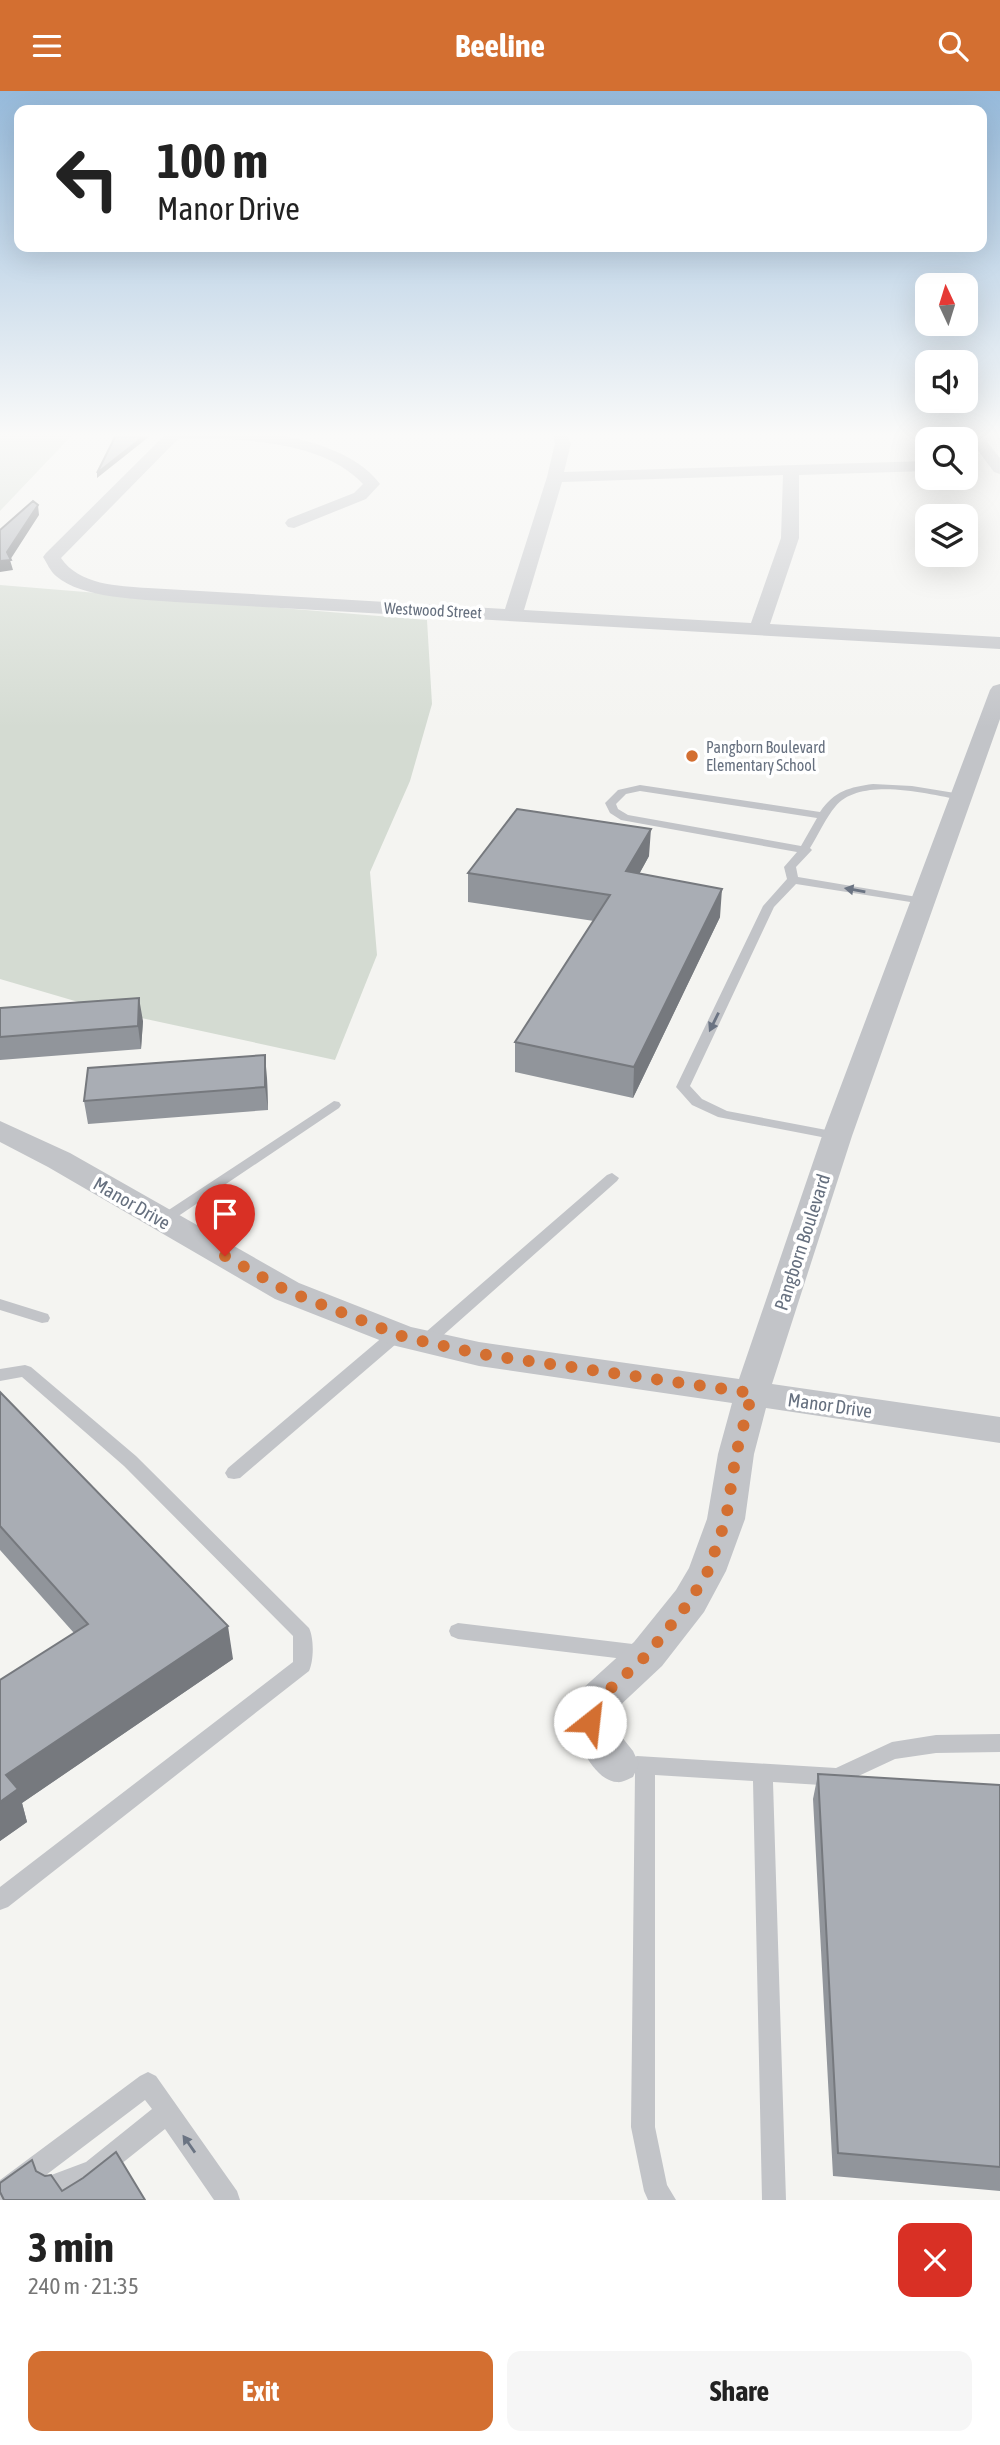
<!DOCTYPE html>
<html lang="en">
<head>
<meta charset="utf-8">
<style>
	body { margin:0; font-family:"Asap Condensed",sans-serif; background:#f6f6f6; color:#222; height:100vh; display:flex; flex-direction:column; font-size:26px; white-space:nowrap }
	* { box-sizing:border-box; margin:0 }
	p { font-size:23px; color:#767676 }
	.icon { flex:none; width:38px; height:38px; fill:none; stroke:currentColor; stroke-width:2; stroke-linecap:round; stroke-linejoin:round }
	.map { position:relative; height:2109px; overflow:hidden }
	.side { display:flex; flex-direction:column; background:#fff; flex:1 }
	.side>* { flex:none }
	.hud { position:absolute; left:14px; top:14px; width:973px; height:147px; border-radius:14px; box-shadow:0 7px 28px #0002; background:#fff; color:#222; overflow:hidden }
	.needle { width:46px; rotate:356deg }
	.buttons { position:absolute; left:915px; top:182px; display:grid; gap:14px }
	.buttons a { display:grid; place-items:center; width:63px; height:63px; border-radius:14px; background:#fff; box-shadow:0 7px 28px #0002; font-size:35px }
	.pin { position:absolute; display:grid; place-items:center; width:60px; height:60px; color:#fff; margin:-72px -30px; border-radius:50% 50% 50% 0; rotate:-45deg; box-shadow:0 0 7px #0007 }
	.pin .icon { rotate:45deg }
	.me { position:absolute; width:77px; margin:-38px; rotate:29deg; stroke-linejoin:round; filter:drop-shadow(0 0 5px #0008) }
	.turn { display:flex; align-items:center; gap:24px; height:147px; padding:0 28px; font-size:32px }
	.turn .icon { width:91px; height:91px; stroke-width:2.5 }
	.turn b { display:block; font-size:49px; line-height:60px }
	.round { display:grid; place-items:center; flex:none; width:74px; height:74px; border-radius:14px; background:#f6f6f6 }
	.headline { display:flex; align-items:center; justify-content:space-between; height:119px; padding:0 28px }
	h1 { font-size:42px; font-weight:700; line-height:52px }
	.button { display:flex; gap:14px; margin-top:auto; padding:14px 28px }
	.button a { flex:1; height:80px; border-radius:14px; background:#d36f31; color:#fff; font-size:28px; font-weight:700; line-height:80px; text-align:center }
	.button a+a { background:#f6f6f6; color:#222 }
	header { display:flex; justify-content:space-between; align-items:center; height:91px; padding:0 28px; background:#d36f31; color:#fff; font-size:32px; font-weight:700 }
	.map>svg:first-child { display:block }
	.green { fill:#d4dbd2 }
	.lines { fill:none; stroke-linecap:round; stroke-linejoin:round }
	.lane { fill:#c2c4c8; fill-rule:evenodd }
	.street { fill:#c2c4c8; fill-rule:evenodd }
	.wall { fill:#91959b }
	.shaded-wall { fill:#76797e }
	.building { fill:#a9adb4; stroke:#76797e; stroke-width:2 }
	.oneway { fill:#6b7483 }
	.route { stroke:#d36f31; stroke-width:12; stroke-dasharray:0 21.6 }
	.poi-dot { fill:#d36f31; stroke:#fff; stroke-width:2.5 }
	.labels { text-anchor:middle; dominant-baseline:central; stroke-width:7; stroke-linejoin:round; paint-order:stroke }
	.far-street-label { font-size:16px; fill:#66707f; stroke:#fff }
	.far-poi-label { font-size:16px; fill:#66707f; stroke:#fff; text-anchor:start }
	.street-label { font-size:19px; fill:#66707f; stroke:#fff }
</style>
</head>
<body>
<header><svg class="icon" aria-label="menu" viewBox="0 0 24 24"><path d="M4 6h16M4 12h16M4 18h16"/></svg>Beeline<svg class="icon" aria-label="search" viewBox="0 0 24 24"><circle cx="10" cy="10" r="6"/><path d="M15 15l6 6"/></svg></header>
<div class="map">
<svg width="1000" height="2109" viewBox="0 0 1000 2109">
	<rect width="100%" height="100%" fill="#f4f4f1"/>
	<!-- green -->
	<path class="green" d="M0 342H74L0 420Z
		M0 494 427 529 432 613 410 690 370 781 377 864 335 969 109 920 0 888Z"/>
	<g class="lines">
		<!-- lane -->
		<path class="lane" d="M873 693 912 695 961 703 966 706 961 709C927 703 860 685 835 716 827 725 818 744 810 757L812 759 796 776 798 786 923 807 929 810 923 813 796 793 774 816 690 995 702 1008 727 1020 837 1041 844 1045 837 1049 718 1026 692 1014 676 996 763 815 787 788 784 776 797 761 621 729 610 722 605 712 618 699 640 694 820 721C834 700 850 696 873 693ZM640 700 817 727 801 755 628 724 618 718 616 713 626 703Z
			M334 1010 339 1011 341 1014 339 1017 168 1132H158L156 1129 158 1126Z
			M612 1082 619 1087 617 1090 431 1255H419L417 1251 419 1247 607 1084Z
			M0 1208 48 1223 50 1227 48 1231 42 1232 0 1219Z
			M397 1237 403 1239 405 1243 403 1247 240 1387 234 1388 228 1387 225 1382 228 1377 391 1239Z
			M25 1274 31 1276 136 1365 309 1537C314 1547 314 1569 309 1580L8 1816 0 1819V1796L293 1571V1545L124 1375 22 1286 0 1290V1278Z
			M458 1532 641 1554 648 1556 650 1562 648 1568 641 1570 458 1548 451 1545 449 1540 451 1535Z
			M1000 1643V1661L936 1662 895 1668 837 1695 773 1691 786 2109H762L753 1690 655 1684V2036L667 2094 676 2109H648L644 2100 631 2036 635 1682 630 1680 627 1674 630 1668 637 1665 836 1677 892 1651 936 1644Z
			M148 1981 156 1985 237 2100 240 2109H214L165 2038 101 2089 54 2106 46 2102 42 2094 46 2086 86 2071 152 2018 145 2009 13 2109H0V2089L140 1985Z"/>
		<!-- street -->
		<path class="street" d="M167 342C199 342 232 339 264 342 302 346 357 361 380 393L366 408 294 437 288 436 285 432 288 428 354 402 363 393C321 348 235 347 178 348L61 467C79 494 118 495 148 497L505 518 547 386 555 352 552 342H566L571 352 564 381 928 370V380L799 384V447L770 533 1000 546V558L175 511C142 508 82 508 56 485 50 480 47 472 43 466L46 462ZM783 384 781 447 751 532 524 519 562 391Z
			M965 342H980L1000 367V383L994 381Z
			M1000 593V628L852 1045 772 1293 1000 1326V1352L766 1317 754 1363 745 1428 726 1480 704 1521 662 1575 614 1620 611 1631 613 1635 633 1660 639 1673 633 1686C628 1688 622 1692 617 1691 594 1690 577 1649 569 1631L581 1599 634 1551 676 1499 689 1477 707 1428 718 1363 732 1312 479 1275 392 1254 275 1208 48 1076 0 1051V1030L70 1062 299 1192 411 1236 479 1251 739 1288 822 1045 990 599 993 595Z"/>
	</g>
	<!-- wall -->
	<path class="wall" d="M649 765 639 783 720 826 633 1007 515 981V951L594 830 468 811V782Z
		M0 917 143 930 141 958 0 969Z
		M267 987 268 1019 88 1033 84 1010Z
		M0 1301 233 1568 22 1712 27 1731 0 1750V1589L74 1542 0 1459Z
		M818 1683 1000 1694V2100L833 2085 813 1708Z"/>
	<!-- shaded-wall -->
	<path class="shaded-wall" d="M148 342H150V345L97 387V382Z
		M38 414 39 424 10 469 13 479 0 481V470Z
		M651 738 649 765 625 809 626 780Z
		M722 798 720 826 633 1007 634 976Z
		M139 907 143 930 141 958 138 935Z
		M265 964 267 987 268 1019 265 996Z
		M228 1535 233 1568 22 1712 27 1731 0 1750V1711L6 1684Z"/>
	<!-- building -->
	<path class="building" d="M117 342H148L97 382Z
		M33 410 38 414 7 461 11 469 0 470V439Z
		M517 718 651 738 626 780 722 798 634 976 515 951 610 804 468 782Z
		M139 907 138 935 0 946V917Z
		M265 964V996L84 1010 88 977Z
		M0 1301 228 1535 6 1684 18 1698 0 1711V1589L88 1533 0 1435Z
		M818 1683 1000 1694V2076L838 2062Z
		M116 2061 145 2109H4L0 2101V2092L32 2069 36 2080 45 2085 51 2084 62 2100 83 2087Z"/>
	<!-- one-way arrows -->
	<defs><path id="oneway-solid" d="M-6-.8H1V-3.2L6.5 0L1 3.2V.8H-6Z" transform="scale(1.75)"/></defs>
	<g class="oneway">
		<use href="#oneway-solid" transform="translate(855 799) rotate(-170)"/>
		<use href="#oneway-solid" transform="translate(714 931) rotate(116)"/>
		<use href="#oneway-solid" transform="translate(189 2053) rotate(-125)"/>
	</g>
	<!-- sky -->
	<linearGradient id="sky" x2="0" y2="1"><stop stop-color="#96badb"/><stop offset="0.54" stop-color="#fafaf9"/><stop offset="1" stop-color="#fafaf9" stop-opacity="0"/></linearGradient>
	<rect width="1000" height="637" fill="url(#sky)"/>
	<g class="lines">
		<!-- route -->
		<path class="route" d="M225 1165 287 1200 404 1246 480 1263 752 1302 736 1363 726 1428 708 1480 690 1510 648 1563 596 1611 590 1631"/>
	</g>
	<!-- markers -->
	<circle class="poi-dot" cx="692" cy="665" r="7"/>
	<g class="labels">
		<!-- far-street labels -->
		<g class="far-street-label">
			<text transform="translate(433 519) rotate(3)">Westwood Street</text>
		</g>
		<!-- far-poi labels -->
		<g class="far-poi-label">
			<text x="706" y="656">Pangborn Boulevard<tspan x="706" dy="18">Elementary School</tspan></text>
		</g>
		<!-- street labels -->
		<g class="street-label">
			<text transform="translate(132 1112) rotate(30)">Manor Drive</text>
			<text transform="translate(802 1151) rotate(-72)">Pangborn Boulevard</text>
			<text transform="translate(830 1314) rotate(8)">Manor Drive</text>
		</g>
	</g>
</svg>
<div class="buttons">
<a><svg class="needle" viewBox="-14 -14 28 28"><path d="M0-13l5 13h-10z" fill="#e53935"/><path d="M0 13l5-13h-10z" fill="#767676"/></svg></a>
<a><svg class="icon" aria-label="sound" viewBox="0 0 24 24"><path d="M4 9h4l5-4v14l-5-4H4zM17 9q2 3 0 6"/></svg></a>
<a><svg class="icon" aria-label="search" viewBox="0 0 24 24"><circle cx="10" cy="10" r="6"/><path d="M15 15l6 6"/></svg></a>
<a><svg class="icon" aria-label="layers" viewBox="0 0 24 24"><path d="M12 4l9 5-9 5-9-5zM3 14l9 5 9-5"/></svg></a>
</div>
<div class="pin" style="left:225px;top:1165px;background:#d93025"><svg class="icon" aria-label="arrive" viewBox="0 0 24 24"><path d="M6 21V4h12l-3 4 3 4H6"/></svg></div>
<svg class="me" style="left:590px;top:1631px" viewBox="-20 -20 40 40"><circle r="19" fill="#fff"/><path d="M0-13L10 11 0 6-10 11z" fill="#d36f31"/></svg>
<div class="hud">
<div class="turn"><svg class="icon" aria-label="left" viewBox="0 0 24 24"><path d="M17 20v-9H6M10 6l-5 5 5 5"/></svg><div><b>100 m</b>Manor Drive</div></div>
</div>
</div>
<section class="side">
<div class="headline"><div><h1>3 min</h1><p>240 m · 21:35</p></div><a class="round" style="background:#d93025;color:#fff"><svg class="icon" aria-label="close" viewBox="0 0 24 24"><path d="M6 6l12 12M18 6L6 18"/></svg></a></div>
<div class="button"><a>Exit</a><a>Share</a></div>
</section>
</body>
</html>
